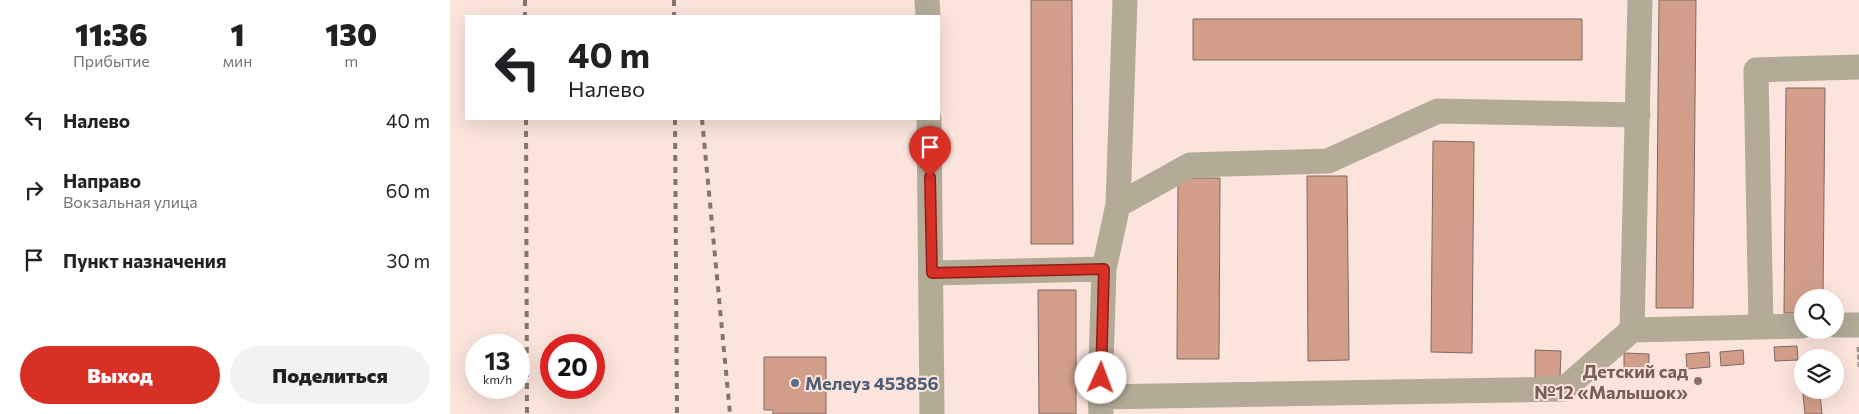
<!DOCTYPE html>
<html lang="ru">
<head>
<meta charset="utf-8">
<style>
	body { margin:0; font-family:Commissioner,sans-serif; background:#f2f2f2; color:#202124; height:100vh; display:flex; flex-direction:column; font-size:19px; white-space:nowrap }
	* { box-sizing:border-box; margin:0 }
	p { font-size:16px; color:#757577 }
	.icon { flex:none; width:28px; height:28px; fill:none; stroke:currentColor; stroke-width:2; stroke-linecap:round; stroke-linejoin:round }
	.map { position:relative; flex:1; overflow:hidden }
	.panel { display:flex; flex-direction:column; background:#fff; width:450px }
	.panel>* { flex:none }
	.banner { position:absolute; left:15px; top:15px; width:475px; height:105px; border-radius:0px; box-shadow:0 5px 20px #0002; background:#fff; color:#202124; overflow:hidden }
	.fabs { position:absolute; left:1344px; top:289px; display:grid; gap:10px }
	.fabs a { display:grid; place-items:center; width:50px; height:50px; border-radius:50%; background:#fff; box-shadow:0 5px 20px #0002; font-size:25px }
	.speed { position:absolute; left:15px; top:334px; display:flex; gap:10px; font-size:25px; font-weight:700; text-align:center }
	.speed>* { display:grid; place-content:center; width:65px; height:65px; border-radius:50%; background:#fff; box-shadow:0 5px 20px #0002; line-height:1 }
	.speed small { font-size:12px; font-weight:400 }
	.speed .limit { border:8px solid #d22; background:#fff; color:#111 }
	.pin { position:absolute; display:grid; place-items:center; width:42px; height:42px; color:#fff; margin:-51px -21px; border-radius:50% 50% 50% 0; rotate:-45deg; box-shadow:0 0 5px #0007 }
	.pin .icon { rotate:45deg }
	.me { position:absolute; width:55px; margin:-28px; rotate:2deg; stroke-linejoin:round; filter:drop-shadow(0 0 4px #0008) }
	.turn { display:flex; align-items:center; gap:18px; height:105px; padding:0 20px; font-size:22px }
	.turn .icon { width:65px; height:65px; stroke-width:2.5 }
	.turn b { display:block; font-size:35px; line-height:42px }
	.eta { display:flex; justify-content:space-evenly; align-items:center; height:85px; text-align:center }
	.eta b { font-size:30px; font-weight:800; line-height:35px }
	.button { display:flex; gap:10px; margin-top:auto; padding:10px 20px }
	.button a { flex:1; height:58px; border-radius:30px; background:#d93025; color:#fff; font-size:20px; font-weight:800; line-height:58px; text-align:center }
	.button a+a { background:#f2f2f2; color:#202124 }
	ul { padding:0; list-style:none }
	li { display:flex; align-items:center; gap:15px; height:70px; padding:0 20px }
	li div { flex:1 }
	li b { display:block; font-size:19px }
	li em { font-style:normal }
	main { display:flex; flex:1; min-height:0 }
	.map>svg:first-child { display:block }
	.building { fill:#d29e8a; stroke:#7c6a63 }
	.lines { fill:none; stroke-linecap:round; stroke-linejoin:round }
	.path { stroke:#a69690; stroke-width:3; stroke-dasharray:5 2.5; stroke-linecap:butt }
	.minor { stroke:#b3ab96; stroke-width:25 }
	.rail { stroke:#847570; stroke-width:4; stroke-dasharray:6 6; stroke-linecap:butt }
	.route-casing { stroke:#8d1f18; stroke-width:12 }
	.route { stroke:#d93025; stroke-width:9 }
	.education-dot { fill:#8d6e63; stroke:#fae4dc; stroke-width:2 }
	.service-dot { fill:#5c6f8a; stroke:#fae4dc; stroke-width:2 }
	.labels { text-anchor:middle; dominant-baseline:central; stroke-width:4; stroke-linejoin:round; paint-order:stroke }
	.education-label { font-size:18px; font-weight:bold; fill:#785e54; stroke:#fae4dc; text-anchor:end }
	.service-label { font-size:18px; font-weight:bold; fill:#4e5e75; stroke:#fae4dc; text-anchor:start }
</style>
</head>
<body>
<main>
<section class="panel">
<div class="eta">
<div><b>11:36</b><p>Прибытие</p></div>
<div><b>1</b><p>мин</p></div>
<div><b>130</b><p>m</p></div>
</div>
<ul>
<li><svg class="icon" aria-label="left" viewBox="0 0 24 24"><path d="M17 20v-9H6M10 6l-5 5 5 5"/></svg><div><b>Налево</b></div><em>40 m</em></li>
<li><svg class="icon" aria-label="right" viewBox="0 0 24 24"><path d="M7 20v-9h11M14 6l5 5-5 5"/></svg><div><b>Направо</b><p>Вокзальная улица</p></div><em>60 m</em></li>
<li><svg class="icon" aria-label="arrive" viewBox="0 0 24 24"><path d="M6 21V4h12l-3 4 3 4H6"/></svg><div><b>Пункт назначения</b></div><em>30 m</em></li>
</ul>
<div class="button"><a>Выход</a><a>Поделиться</a></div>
</section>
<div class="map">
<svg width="1409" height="414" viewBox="0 0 1409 414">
	<rect width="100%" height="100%" fill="#fae4dc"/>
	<!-- building -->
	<path class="building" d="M581 0H622L623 244H581Z
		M1209 0H1246L1243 308H1206Z
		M743 19H1132V60H743Z
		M1336 88H1375L1373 298H1352V313H1334Z
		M983 141 1024 142 1022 353 981 352Z
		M857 176H897L899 360 858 361Z
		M728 178H770L769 359H727Z
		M588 290H626V414H589Z
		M1347 346 1348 360 1325 361 1324 347Z
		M1085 350 1111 351 1110 379H1085Z
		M1293 350 1294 364 1271 366 1270 352Z
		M1259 352 1260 367 1237 369 1236 354Z
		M1174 353 1199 354V372L1174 371Z
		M314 357H376V414H323V410H314Z
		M1370 393 1372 414H1355L1353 394Z"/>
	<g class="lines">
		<!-- path -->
		<path class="path" d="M1408 347 1409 367"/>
		<!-- minor -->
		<path class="minor" d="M477 0 478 16
			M479 119 482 414
			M668 205 740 165 878 161 988 111 1188 115
			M482 273 654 269 668 205 675 0
			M1385 325H1409
			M1311 327 1306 70 1409 67
			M1182 330 1352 326
			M650 397 1114 389 1182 330 1190 0
			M651 414 650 397 654 269"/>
		<!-- rail -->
		<path class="rail" d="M75 0V16
			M224 0V16
			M76 119 77 414
			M225 119 227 414
			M252 119 280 414"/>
	</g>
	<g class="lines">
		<defs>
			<path id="route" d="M480 177 482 273 654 269 651 378"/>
		</defs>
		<!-- route casing -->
		<use href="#route" class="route-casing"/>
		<!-- route -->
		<use href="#route" class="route"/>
	</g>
	<!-- markers -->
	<circle class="education-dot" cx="1248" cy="381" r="5"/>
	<circle class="service-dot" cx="345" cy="383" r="5"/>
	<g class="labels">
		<!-- education labels -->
		<g class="education-label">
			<text x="1238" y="371">Детский сад<tspan x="1238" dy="21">№12 «Малышок»</tspan></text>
		</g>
		<!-- service labels -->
		<g class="service-label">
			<text x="355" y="383">Мелеуз 453856</text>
		</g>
	</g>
</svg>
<div class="fabs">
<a><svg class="icon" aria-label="search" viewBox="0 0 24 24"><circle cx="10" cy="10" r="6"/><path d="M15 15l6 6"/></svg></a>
<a><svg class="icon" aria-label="layers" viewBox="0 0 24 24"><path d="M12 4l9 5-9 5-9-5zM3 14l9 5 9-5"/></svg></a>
</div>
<div class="speed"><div>13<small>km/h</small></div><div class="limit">20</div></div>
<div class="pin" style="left:480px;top:177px;background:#d93025"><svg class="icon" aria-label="arrive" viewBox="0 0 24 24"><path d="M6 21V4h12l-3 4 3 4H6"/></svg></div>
<svg class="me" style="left:651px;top:378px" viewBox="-20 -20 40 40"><circle r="19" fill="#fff"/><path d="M0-13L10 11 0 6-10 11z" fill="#d93025"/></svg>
<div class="banner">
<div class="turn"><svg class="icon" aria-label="left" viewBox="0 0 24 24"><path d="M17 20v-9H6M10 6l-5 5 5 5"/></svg><div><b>40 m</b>Налево</div></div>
</div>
</div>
</main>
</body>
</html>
